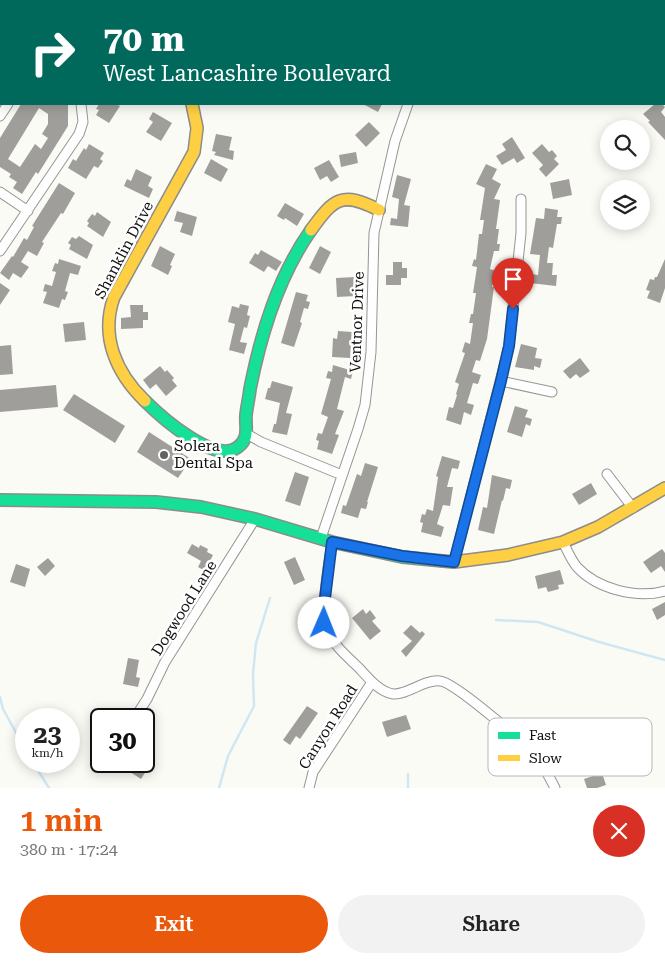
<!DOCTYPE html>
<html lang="en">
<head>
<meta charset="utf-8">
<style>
	body { margin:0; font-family:"Roboto Serif",serif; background:#f2f2f2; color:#222; height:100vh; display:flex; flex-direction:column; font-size:19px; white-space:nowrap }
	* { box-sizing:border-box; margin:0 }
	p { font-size:16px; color:#767676 }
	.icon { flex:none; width:28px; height:28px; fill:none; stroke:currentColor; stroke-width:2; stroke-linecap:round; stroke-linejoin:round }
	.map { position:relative; height:788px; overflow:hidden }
	.sheet { display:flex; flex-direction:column; background:#fff; flex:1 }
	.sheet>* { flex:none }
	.top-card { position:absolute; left:0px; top:0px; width:665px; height:105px; box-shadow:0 2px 12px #0003; background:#00695c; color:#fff; overflow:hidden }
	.fabs { position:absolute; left:600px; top:120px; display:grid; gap:10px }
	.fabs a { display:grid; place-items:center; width:50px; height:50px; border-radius:50%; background:#fff; box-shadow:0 2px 12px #0003; font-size:25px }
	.speed { position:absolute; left:15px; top:708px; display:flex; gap:10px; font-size:25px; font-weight:700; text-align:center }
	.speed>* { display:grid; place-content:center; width:65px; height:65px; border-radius:50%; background:#fff; box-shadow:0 2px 12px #0003; line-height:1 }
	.speed small { font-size:12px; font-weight:400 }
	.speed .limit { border:2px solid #111; border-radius:8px; background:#fff; color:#111 }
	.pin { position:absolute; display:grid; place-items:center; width:42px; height:42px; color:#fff; margin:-51px -21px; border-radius:50% 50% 50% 0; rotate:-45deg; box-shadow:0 0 5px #0007 }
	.pin .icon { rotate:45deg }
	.me { position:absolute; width:55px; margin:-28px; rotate:1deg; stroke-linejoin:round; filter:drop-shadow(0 0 4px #0008) }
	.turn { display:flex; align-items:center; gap:18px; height:105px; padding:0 20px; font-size:22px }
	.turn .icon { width:65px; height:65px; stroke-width:2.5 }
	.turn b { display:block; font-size:35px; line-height:42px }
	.round { display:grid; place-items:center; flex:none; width:52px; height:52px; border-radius:26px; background:#f2f2f2 }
	.headline { display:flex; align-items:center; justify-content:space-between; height:85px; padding:0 20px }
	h1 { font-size:30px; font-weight:600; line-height:38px; color:#ea580c }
	.button { display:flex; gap:10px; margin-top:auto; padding:10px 20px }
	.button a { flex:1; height:58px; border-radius:30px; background:#ea580c; color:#fff; font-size:20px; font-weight:600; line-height:58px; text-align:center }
	.button a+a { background:#f2f2f2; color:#222 }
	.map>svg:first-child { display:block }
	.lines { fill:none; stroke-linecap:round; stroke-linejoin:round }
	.stream { stroke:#cee7f3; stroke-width:2.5 }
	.building { fill:#9f9e9b; fill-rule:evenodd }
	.street-casing { stroke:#959593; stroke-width:11 }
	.fast-casing { stroke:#8c8c8a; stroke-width:14 }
	.slow-casing { stroke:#8c8c8a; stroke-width:14 }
	.street { stroke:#fefefe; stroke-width:9 }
	.fast { stroke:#16e098; stroke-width:11 }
	.slow { stroke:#ffcf43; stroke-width:11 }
	.route-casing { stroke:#114b97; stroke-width:12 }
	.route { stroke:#1a73e8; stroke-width:9 }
	.poi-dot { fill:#626260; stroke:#fff; stroke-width:2 }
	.labels { text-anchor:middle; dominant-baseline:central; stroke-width:5; stroke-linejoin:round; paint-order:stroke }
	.street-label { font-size:15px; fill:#0f0f0f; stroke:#fff }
	.poi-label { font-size:15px; fill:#0f0f0f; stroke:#fff; text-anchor:start }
	.key { fill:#fff; stroke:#b7b7b7; stroke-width:1 }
	.key-label { font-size:14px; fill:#0f0f0f }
</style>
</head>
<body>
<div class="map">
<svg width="665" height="788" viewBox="0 0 665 788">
	<rect width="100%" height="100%" fill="#fbfbf6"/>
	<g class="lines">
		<!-- stream -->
		<path class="stream" d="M496 620 538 622 599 642 665 660
			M0 697 3 709 26 751
			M32 761 49 788
			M408 774V788
			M219 788 228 756 254 706 253 674 256 643 270 598"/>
	</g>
	<!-- building -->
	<path class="building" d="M21 104H68V126L38 174 36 172 22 194 13 188 17 182 9 177 11 174 0 167V138ZM39 108 48 114V124L42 134 48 138 41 149 35 144 20 167 8 159Z
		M99 104H116L120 106 109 123 96 115 99 110 96 109Z
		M363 104H382L378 112Z
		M655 104H662L665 107 661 112 665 117V140L648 122 650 121 643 114Z
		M153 112 172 123 161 141 146 132 153 122 149 119Z
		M369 122 380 133 366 147 355 135Z
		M216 134 232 137 229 150 234 151 233 160 214 155 216 152 212 151Z
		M512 137 525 158 517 163 514 158 502 165 496 156 506 150 502 144Z
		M89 144 104 153 100 159 103 161 98 168 94 166 86 179 68 168 73 159 76 161 84 148 86 150Z
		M542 144 549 152 552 150 557 156 554 159 559 164 546 177 539 169 543 165 532 153Z
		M356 152 358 163 341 167 339 155Z
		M211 159 228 169 221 182 204 173Z
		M329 160 339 177 331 182 327 176 320 180 314 168Z
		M486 164 497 169 492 179 501 184 494 199 500 200 496 229H499L497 244H500L499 251H494L490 269 496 271 492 287H494L487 339 480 361 476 360 472 372 481 375 478 384 473 383 467 403 474 405 471 415 464 412 461 425 446 420 449 407 453 408 457 395 456 394 459 384 455 382 465 353 462 352 465 342 470 344 473 323H469L471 314H473L476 293H473L477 267 472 266 474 259 476 260 479 234H482L484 220H480L485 188 476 184Z
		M136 169 152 177 148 186 153 189 149 198 124 186 127 179 131 181Z
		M397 175 411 179 404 205 410 206 408 227 390 225 391 218 397 219 399 199 392 197Z
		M569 179 572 195 553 199 550 183Z
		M59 183 75 193 63 214 61 213 42 242 44 243 37 256 28 251 21 262 29 267 21 278 13 273 9 280 0 273 12 256 13 257 24 238 27 240 34 227 32 226Z
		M285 203 304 214 297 226 285 218 284 220 277 216Z
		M545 208 558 210 557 217H562L561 224H557L553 248 549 247 547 263H553L552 275H557L556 286 530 283 531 274 538 275 540 255 530 254 536 218 544 219Z
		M177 211 197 217 192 236 180 232 183 223 174 221Z
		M97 212 111 222 103 237 87 226 89 223 87 221 92 214 95 216Z
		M79 236 93 245 87 259 69 249 71 245 68 243 72 237 76 239Z
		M160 246 175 254 170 265 172 266 168 275 151 266Z
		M320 246 331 252 320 274 309 268Z
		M261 250 282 262 276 271 268 266 264 272 249 263 255 253 258 255Z
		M59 259 81 266 78 275 70 273 65 291 68 292 65 300 62 299 59 308 43 303 47 292 43 291 45 284 52 286 56 272 52 271 55 263 58 264Z
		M665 259V288L660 303 647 298 650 291 646 290 650 279 654 280 655 277H657Z
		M393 262H402V268H407V278H401V285H386V275H393Z
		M355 277 356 296 337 297 336 278Z
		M0 283 10 290 0 305Z
		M296 292 308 295 306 301 310 302 308 309 304 308 300 322 302 323 294 347 281 343Z
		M240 304 249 306 247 315 250 316 247 328 244 327 240 342 247 343 244 354 229 350 235 324 228 322 232 306 239 308Z
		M130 305H143V312H148V320H143V328L121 329V318L131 317Z
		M84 322 86 340 65 342 63 324Z
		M338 331 352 332 350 358 332 357 333 338 337 339Z
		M521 344 537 348 535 358 542 359 540 368 534 366V370L515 367Z
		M11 345 13 374 0 375V346Z
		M580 358 590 371 580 378 576 374 570 379 563 371Z
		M333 365 353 371 351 379 345 377 337 409 344 411 335 434 339 435 332 454 317 449 319 441 316 440 318 433 322 434 328 417 321 414 331 379 326 378 328 371 332 372Z
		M160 366 165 372 167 370 174 378 172 380 177 386 166 396 156 384 150 389 143 380Z
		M272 381 293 387 286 413 292 414 287 435 272 432 274 424H276L280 403 265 399 268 388H270Z
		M56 385 58 407 0 412V390Z
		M74 394 125 426 115 443 63 410Z
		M515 406 528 410 525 417 532 419 530 426 526 424 522 437 507 432Z
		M149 432 191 459 178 478 137 452Z
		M442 456 460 461 458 469 452 468 447 487H453L450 506 443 505 437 524 444 527 441 537 421 532 423 523 420 522 422 514 425 515 427 509 433 511 438 477 436 476Z
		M365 463 378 467 367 502H368L366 509 361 508 358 518 341 513 343 505 346 506 357 474 361 476Z
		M295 472 309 477 300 506 285 501Z
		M492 475 512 480 510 489 506 488 503 501 502 500 494 534 478 530 483 507 487 508Z
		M591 483 597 494 579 505 572 494Z
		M192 544 199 548 200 545 208 549 207 552 213 555 205 571 198 567 201 561 187 553Z
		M662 549 665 553V572L661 566 651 573 643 562Z
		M295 557 305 580 294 585 284 562Z
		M48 558 55 566 45 576 37 567Z
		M16 564 30 569 25 587 10 582Z
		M560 570 564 584 558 585 559 589 548 592 546 587 538 589 535 576Z
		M665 602V615L657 620 652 609Z
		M363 609 366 614 370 610 376 618 372 621 381 631 370 640 352 618Z
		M411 625 420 633 422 631 425 634 406 657 401 651 412 641 403 633Z
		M128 658 139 660 136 677 140 678 138 687 123 684Z
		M307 706 318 713 300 739 296 736 290 745 283 740Z
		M406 715 411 729 387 737 382 722Z
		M113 761H137L148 768 141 779Z
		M602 773 606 785 597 788H587L584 779Z"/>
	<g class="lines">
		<defs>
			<path id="street" d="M152 0 154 1
				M633 0V1
				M168 1 169 0
				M480 1 481 0
				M0 25 1 27
				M664 79 665 77
				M0 116 8 104
				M0 192 28 211
				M0 251 79 134 83 122 81 104
				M501 381 552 392
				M247 434 261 442 342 475
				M607 474 633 508
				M321 538 358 429 365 405 371 352 374 233 395 141 408 104
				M332 542C329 564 319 613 328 632 335 647 349 658 360 669 369 679 380 692 393 694 408 695 424 679 440 681 454 682 521 740 533 753 542 763 549 776 555 788
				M563 542C567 550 571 560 577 567 597 589 637 599 665 591
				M454 562 509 346 521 233V199
				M138 713 147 699 165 662 255 519
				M309 788 313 772 372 682"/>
			<path id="fast" d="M145 401C161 417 215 465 238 447 250 438 245 427 246 415 247 406 249 398 250 389 261 333 278 277 311 230
				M0 500 156 502 201 507 255 519 332 542 402 557 443 561"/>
			<path id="slow" d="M311 230C334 198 342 191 379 210
				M145 401C116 373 100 336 114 297L194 152 197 128 192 104
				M443 561 454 562 508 555 563 542 598 527 665 488"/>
		</defs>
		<!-- street casing -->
		<use href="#street" class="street-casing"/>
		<!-- fast casing -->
		<use href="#fast" class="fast-casing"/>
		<!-- slow casing -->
		<use href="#slow" class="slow-casing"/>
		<!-- street -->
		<use href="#street" class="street"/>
		<!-- fast -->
		<use href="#fast" class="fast"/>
		<!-- slow -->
		<use href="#slow" class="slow"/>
	</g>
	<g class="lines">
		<defs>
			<path id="route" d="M324 623 325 598 332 542 402 556 454 562 501 381 509 346 513 309"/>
		</defs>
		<!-- route casing -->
		<use href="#route" class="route-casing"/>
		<!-- route -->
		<use href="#route" class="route"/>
	</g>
	<!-- markers -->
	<circle class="poi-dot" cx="164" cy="455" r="5"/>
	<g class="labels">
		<!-- street labels -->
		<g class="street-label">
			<text transform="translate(124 250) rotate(-62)">Shanklin Drive</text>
			<text transform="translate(357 322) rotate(-88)">Ventnor Drive</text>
			<text transform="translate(184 608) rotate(-58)">Dogwood Lane</text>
			<text transform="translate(328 727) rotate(-58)">Canyon Road</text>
		</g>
		<!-- poi labels -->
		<g class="poi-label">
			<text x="174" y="446">Solera<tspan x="174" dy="17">Dental Spa</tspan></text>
		</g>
	</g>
	<!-- legend -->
	<rect x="488" y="718" width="164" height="58" rx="8" class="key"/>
	<rect x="498" y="732" width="22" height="7" fill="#16e098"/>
	<rect x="498" y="755" width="22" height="6" fill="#ffcf43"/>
	<g class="key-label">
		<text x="529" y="740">Fast</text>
		<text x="529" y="763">Slow</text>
	</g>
</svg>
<div class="fabs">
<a><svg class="icon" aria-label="search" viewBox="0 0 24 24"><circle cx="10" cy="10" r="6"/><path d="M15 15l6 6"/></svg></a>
<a><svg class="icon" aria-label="layers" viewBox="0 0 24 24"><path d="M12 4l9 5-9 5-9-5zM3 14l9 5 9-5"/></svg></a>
</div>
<div class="speed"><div>23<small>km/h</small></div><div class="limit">30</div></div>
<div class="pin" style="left:513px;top:309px;background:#d93025"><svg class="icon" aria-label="arrive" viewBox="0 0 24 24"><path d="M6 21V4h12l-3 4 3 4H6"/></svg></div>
<svg class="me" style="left:324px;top:623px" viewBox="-20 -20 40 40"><circle r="19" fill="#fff"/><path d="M0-13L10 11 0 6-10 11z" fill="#1a73e8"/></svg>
<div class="top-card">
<div class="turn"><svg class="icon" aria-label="right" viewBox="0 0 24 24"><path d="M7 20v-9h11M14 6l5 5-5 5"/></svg><div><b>70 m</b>West Lancashire Boulevard</div></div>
</div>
</div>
<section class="sheet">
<div class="headline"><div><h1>1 min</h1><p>380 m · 17:24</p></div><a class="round" style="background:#d93025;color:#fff"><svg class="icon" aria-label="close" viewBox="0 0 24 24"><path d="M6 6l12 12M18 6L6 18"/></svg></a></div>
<div class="button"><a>Exit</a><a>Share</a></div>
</section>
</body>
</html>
